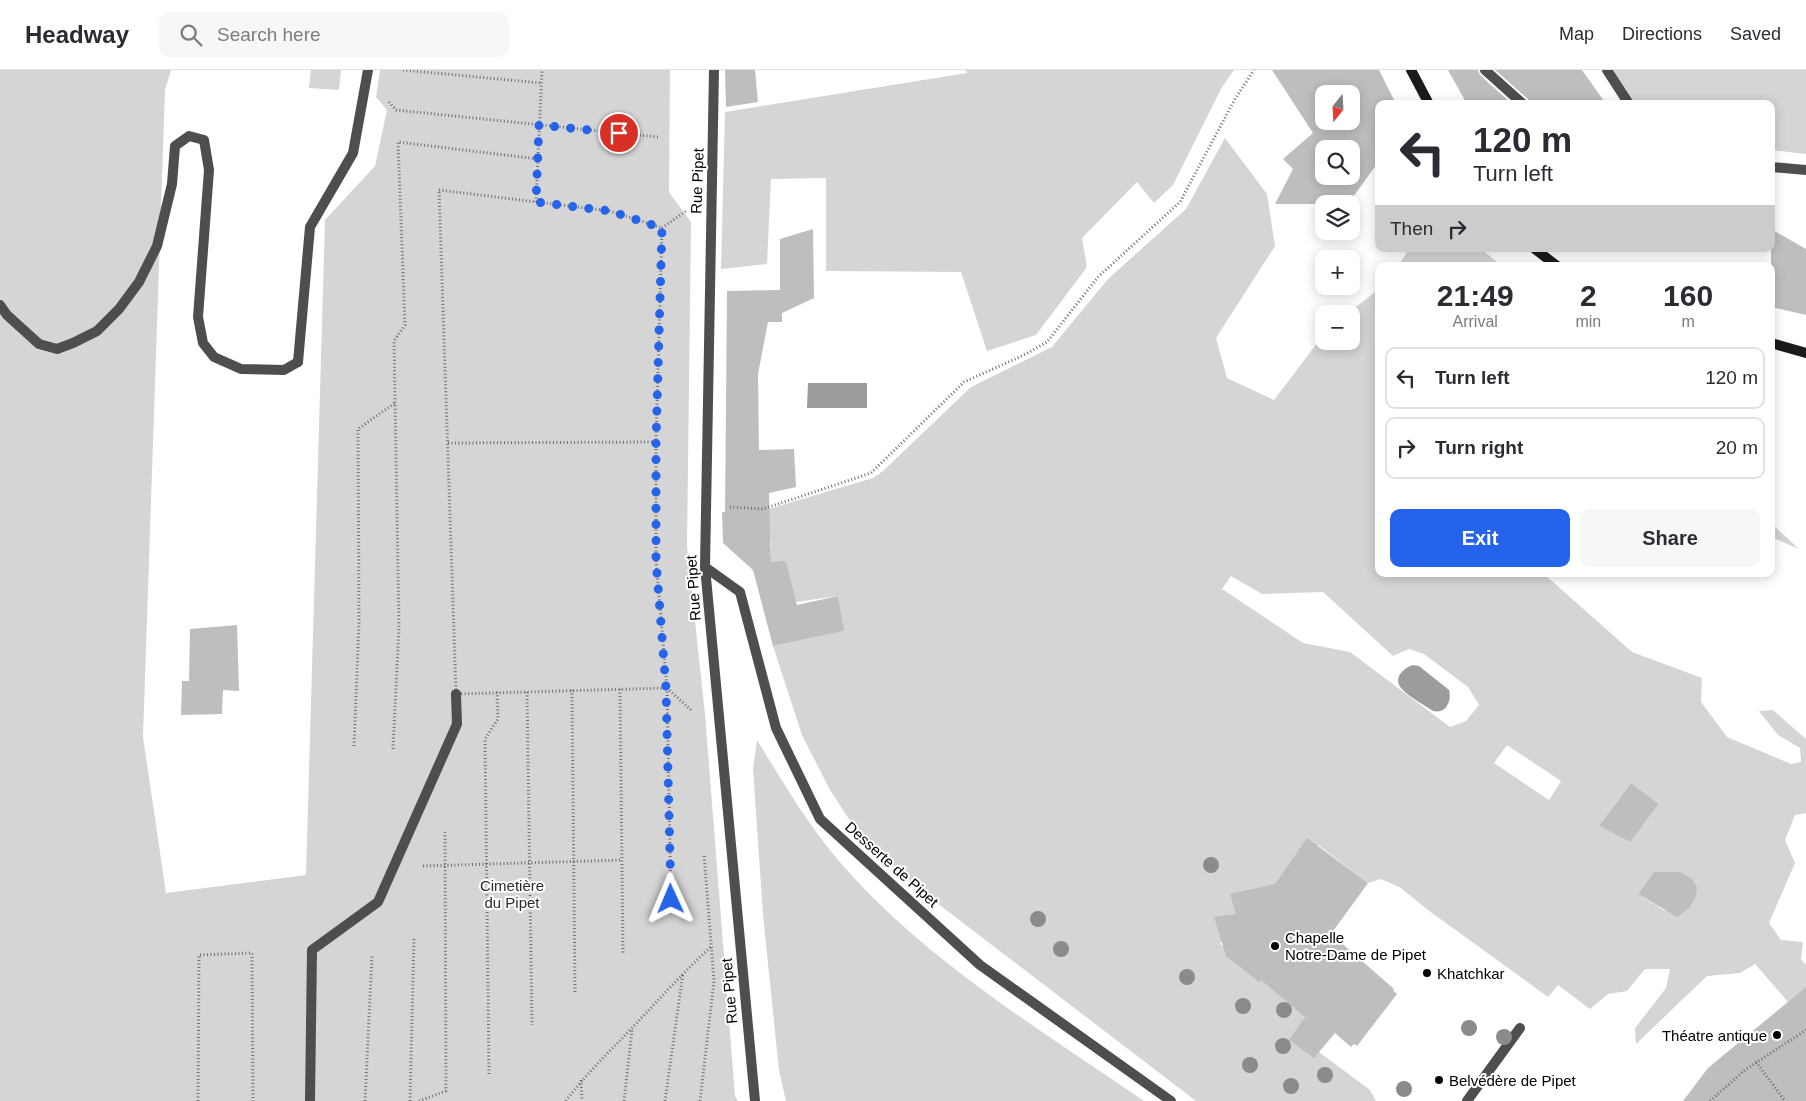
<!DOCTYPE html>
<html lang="en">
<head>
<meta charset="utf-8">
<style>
	body { margin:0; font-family:Helvetica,sans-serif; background:#f7f7f7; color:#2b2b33; height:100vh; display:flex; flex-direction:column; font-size:19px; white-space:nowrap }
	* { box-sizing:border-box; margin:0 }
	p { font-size:16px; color:#7c7c81 }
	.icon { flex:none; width:28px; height:28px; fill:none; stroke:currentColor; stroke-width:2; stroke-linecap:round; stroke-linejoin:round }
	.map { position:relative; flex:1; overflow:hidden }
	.details { position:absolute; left:1375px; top:192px; width:400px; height:315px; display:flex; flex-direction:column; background:#fff; border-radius:10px; box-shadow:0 2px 12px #0003 }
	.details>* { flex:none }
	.banner { position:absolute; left:1375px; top:30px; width:400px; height:152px; border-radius:10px; box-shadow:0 2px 12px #0003; background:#fff; color:#2b2b33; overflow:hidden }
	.needle { width:32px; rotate:198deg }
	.fabs { position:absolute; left:1315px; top:15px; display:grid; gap:10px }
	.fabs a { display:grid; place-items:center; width:45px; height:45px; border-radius:10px; background:#fff; box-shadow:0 2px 12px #0003; font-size:25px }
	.pin { position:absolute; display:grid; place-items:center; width:42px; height:42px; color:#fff; margin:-21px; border:2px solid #fff; border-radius:50%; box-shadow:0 1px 5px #0007 }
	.me { position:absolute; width:55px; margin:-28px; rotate:359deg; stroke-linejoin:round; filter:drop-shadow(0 0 4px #0008) }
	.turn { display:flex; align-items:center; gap:18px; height:105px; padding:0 15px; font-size:22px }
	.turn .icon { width:65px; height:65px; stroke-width:2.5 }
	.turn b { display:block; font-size:35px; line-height:42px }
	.then { display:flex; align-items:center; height:48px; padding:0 15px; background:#0003; gap:10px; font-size:19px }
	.eta { display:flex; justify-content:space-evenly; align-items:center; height:85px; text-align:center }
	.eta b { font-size:30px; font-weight:800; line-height:35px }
	.action { display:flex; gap:10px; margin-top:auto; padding:10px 15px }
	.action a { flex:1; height:58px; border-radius:10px; background:#2563eb; color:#fff; font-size:20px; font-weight:800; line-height:58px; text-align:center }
	.action a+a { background:#f7f7f7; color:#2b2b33 }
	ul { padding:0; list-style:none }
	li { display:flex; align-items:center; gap:15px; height:62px; margin:0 10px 8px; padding:0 5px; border:2px solid #e1e1e2; border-radius:10px }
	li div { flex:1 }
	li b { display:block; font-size:19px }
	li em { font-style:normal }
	header { display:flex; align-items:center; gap:30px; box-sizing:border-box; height:70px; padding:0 25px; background:#fff; border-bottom:1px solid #e1e1e2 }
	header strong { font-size:24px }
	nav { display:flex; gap:28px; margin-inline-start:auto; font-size:18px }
	.search { width:350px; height:45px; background:#f7f7f7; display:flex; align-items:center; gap:12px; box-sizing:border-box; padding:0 18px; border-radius:10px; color:#7c7c81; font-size:19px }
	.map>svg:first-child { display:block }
	.green { fill:#d5d5d5; fill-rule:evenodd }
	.water { fill:#9c9c9c }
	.building { fill:#bebebe; fill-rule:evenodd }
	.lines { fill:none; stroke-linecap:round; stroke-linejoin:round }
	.path { stroke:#707070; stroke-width:3; stroke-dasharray:1 2.5; stroke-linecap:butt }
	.service { stroke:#4e4e4e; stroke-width:10 }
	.minor { stroke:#4e4e4e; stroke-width:10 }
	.secondary { stroke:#1b1b1b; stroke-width:10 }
	.tree { fill:#8b8b8b }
	.route { stroke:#2563eb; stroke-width:9; stroke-dasharray:0 16.2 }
	.poi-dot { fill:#000; stroke:#fff; stroke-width:2 }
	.labels { text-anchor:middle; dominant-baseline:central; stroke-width:4; stroke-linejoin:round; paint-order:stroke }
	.street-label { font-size:15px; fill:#000; stroke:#fff }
	.park-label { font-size:15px; fill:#2c2c2c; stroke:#fff }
	.poi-label { font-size:15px; fill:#000; stroke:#fff; text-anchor:start }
</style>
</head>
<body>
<header>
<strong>Headway</strong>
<div class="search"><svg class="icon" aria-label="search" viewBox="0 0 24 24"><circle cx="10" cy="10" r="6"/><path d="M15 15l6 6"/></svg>Search here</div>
<nav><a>Map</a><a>Directions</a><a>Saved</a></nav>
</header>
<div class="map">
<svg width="1806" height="1031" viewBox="0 0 1806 1031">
	<rect width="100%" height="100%" fill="#fff"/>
	<!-- green -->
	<path class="green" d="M0 0H171L165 20 143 667 166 823 306 805 325 150 375 96 387 40 376 27 380 0H670L669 122 691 152 687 477 705 644 735 1026 738 1031H0Z
		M311 0H341L339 20 309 18Z
		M966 0H1234L1222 17 1173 115 1154 133 1137 112 1082 168 1087 197 1036 265 987 281 961 202 826 201V108L771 109 767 194 721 199 725 42 967 3Z
		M1613 0H1806V84L1771 80V34H1634Z
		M1225 68 1267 124 1275 176 1216 268 1227 308 1274 330 1324 264V271H1351V244H1347L1379 219V504H1544L1632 582 1702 608 1701 632 1727 667 1791 694 1801 692 1800 678 1778 665 1759 641 1773 640 1806 669V743L1795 745 1785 770 1795 793 1769 853 1781 870 1803 872 1801 889 1806 895V925L1788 932 1755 894 1740 903 1707 906 1636 974 1635 958 1666 918 1670 899H1645L1627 921 1608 924 1590 939 1558 915 1548 927 1428 840 1401 818 1381 809 1368 813 1318 775 1275 833 1256 823 1220 874 1308 941 1303 950 1319 982 1370 1020 1376 1031H1196L924 823 860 766 830 720 802 665 773 576 843 561 838 526 796 532 786 492H771V472L762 441 873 408 883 401 971 317 1052 277 1108 209 1186 139ZM1231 506 1262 524 1323 522 1393 586 1409 579 1424 584 1468 617 1479 635 1466 651 1450 657 1350 582 1303 573 1222 519ZM1507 675 1561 711 1549 730 1494 693ZM1631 713 1659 734 1643 755 1628 771 1599 756ZM1652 805 1695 826 1665 841 1638 824Z
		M1409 179H1481L1502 196H1398Z
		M1771 453 1799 479 1771 467Z
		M757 670C781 709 804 748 833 784 918 886 1035 956 1144 1031H786L779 1000 763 845 753 699Z"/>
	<!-- water -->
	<path class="water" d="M808 313H867V338H807Z
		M1413 595 1419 596 1449 620C1452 631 1446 644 1433 641 1423 634 1410 628 1402 619 1392 609 1403 598 1413 595Z"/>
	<!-- building -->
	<path class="building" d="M725 0H755L758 32 726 37Z
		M1272 0H1379L1396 34H1379V91L1348 134H1275L1293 99 1283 89 1313 63ZM1324 24H1351V51H1324ZM1324 79H1351V106H1324Z
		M1448 0H1478L1480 5 1512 34H1467Z
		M1495 0H1582L1606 34H1530L1528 29Z
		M813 159 814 228 782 243V252H768L758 304 759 380 794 379 796 417 769 423 771 492 786 491 797 535 838 526 844 561 773 576 753 500 723 473 722 442H725L727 221 780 220V169Z
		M1771 159 1806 179V245L1771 237Z
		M237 555 239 621 223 620 222 644 181 645 182 611H189L190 559Z
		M1631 713 1659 734 1630 772 1599 756Z
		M1307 768 1368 813 1331 864 1394 919 1393 920 1397 924 1357 976 1354 974 1351 977 1335 963 1314 988 1289 970 1305 947 1261 910 1259 912 1226 886 1214 847 1236 844 1230 824 1275 814Z
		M1654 802H1680L1692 809 1697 818 1696 826 1689 838 1677 847 1638 824Z
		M1806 917V1031H1683L1708 998Z"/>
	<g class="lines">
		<!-- path -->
		<path class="path" d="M403 0 541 13
			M389 32 396 40 658 67
			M439 120 610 141 662 158 656 372V490L667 618 456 624Z
			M536 132 542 0
			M662 158 686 141
			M448 373 656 372
			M730 437 763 439 871 403 964 312 1024 285 1047 272 1098 207 1180 132 1235 29 1254 0
			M667 618 692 641
			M667 618 671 829
			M620 619 623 884
			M572 620 575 922
			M527 622 532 955
			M354 676 359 553 358 359 395 333
			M393 679 399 557 394 271 405 255 398 72 538 89
			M423 796 622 790
			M1756 992 1785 1031
			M489 1004 485 669 498 649 497 622
			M581 1010 582 1031
			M198 1031 199 885 252 883 253 1031
			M365 1031 372 885
			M410 1031 414 867
			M419 1031 446 1021 445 762
			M566 1031C585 1005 608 983 630 960 657 932 682 903 711 877
			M624 1031 632 960
			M665 1031 683 903
			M700 1031 714 911 704 784
			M1710 1031 1745 1000 1806 960"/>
		<!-- service -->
		<path class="service" d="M1607 0 1629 34
			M0 235 7 245 39 274 57 279 73 273 97 261 119 239 139 212 157 176 172 114 175 76 189 66 204 70 209 100 198 247 203 273 214 287 241 299 284 300 298 292
			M310 1031 312 880 378 832 457 654 456 624"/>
		<!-- minor -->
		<path class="minor" d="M714 0 705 497 755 1031
			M1485 0 1523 34
			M1771 97 1806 100
			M298 292 310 157 353 83 368 0
			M705 497 740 522 776 658 820 749 980 895 1171 1031
			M1467 1031 1520 958"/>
		<!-- secondary -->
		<path class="secondary" d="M1411 0 1429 34
			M1535 179 1557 196
			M1771 273 1806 283"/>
	</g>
	<!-- trees -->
	<g class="tree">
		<circle cx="1211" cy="795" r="8"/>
		<circle cx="1038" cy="849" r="8"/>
		<circle cx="1061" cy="879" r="8"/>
		<circle cx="1187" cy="907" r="8"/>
		<circle cx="1243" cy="936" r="8"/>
		<circle cx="1284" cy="940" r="8"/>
		<circle cx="1469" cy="958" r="8"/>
		<circle cx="1504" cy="967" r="8"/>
		<circle cx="1283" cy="976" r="8"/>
		<circle cx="1250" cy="995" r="8"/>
		<circle cx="1325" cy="1005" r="8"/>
		<circle cx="1291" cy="1016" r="8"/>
		<circle cx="1404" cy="1019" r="8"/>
	</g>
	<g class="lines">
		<!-- route -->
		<path class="route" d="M619 63 539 55 536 132 610 141 662 158 656 372V490L666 618 671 829"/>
	</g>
	<!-- markers -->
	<g class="poi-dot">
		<circle cx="1275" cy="876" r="5"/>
		<circle cx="1427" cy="903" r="5"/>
		<circle cx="1777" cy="965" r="5"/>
		<circle cx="1439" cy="1010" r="5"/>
	</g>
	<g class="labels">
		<!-- street labels -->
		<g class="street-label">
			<text transform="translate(697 111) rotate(-88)">Rue Pipet</text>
			<text transform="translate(693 518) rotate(-94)">Rue Pipet</text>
			<text transform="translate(892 794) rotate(42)">Desserte de Pipet</text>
			<text transform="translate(729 921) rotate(-95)">Rue Pipet</text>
		</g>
		<!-- park labels -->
		<g class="park-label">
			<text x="512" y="815">Cimetière<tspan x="512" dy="17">du Pipet</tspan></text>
		</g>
		<!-- poi labels -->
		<g class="poi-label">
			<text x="1285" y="867">Chapelle<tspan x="1285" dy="17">Notre-Dame de Pipet</tspan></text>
			<text x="1437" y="903">Khatchkar</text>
			<text x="1767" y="965" text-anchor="end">Théatre antique</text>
			<text x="1449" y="1010">Belvédère de Pipet</text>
		</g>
	</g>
</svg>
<div class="fabs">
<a><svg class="needle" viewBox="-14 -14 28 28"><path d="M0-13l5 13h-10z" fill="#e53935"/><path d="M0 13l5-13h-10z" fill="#7c7c81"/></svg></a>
<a><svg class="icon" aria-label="search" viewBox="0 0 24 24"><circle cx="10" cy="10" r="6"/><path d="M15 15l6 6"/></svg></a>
<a><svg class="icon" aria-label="layers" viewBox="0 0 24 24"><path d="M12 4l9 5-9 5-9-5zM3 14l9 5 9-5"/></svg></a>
<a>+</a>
<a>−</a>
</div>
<div class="pin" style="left:619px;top:63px;background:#d93025"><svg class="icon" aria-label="arrive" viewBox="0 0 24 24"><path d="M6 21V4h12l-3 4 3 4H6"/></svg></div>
<svg class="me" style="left:671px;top:829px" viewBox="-20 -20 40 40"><path d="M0-17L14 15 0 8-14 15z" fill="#2563eb" stroke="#fff" stroke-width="4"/></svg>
<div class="banner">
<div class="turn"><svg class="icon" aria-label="left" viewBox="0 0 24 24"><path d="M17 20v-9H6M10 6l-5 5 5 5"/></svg><div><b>120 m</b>Turn left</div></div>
<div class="then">Then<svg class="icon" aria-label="right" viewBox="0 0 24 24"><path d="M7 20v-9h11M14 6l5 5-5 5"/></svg></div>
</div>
<section class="details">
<div class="eta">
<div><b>21:49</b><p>Arrival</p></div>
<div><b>2</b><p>min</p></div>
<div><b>160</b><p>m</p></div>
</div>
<ul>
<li><svg class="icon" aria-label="left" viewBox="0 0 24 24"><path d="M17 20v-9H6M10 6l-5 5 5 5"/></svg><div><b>Turn left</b></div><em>120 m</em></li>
<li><svg class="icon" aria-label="right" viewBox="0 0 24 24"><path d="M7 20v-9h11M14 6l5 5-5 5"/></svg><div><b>Turn right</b></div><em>20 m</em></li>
</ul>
<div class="action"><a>Exit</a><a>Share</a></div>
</section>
</div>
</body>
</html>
